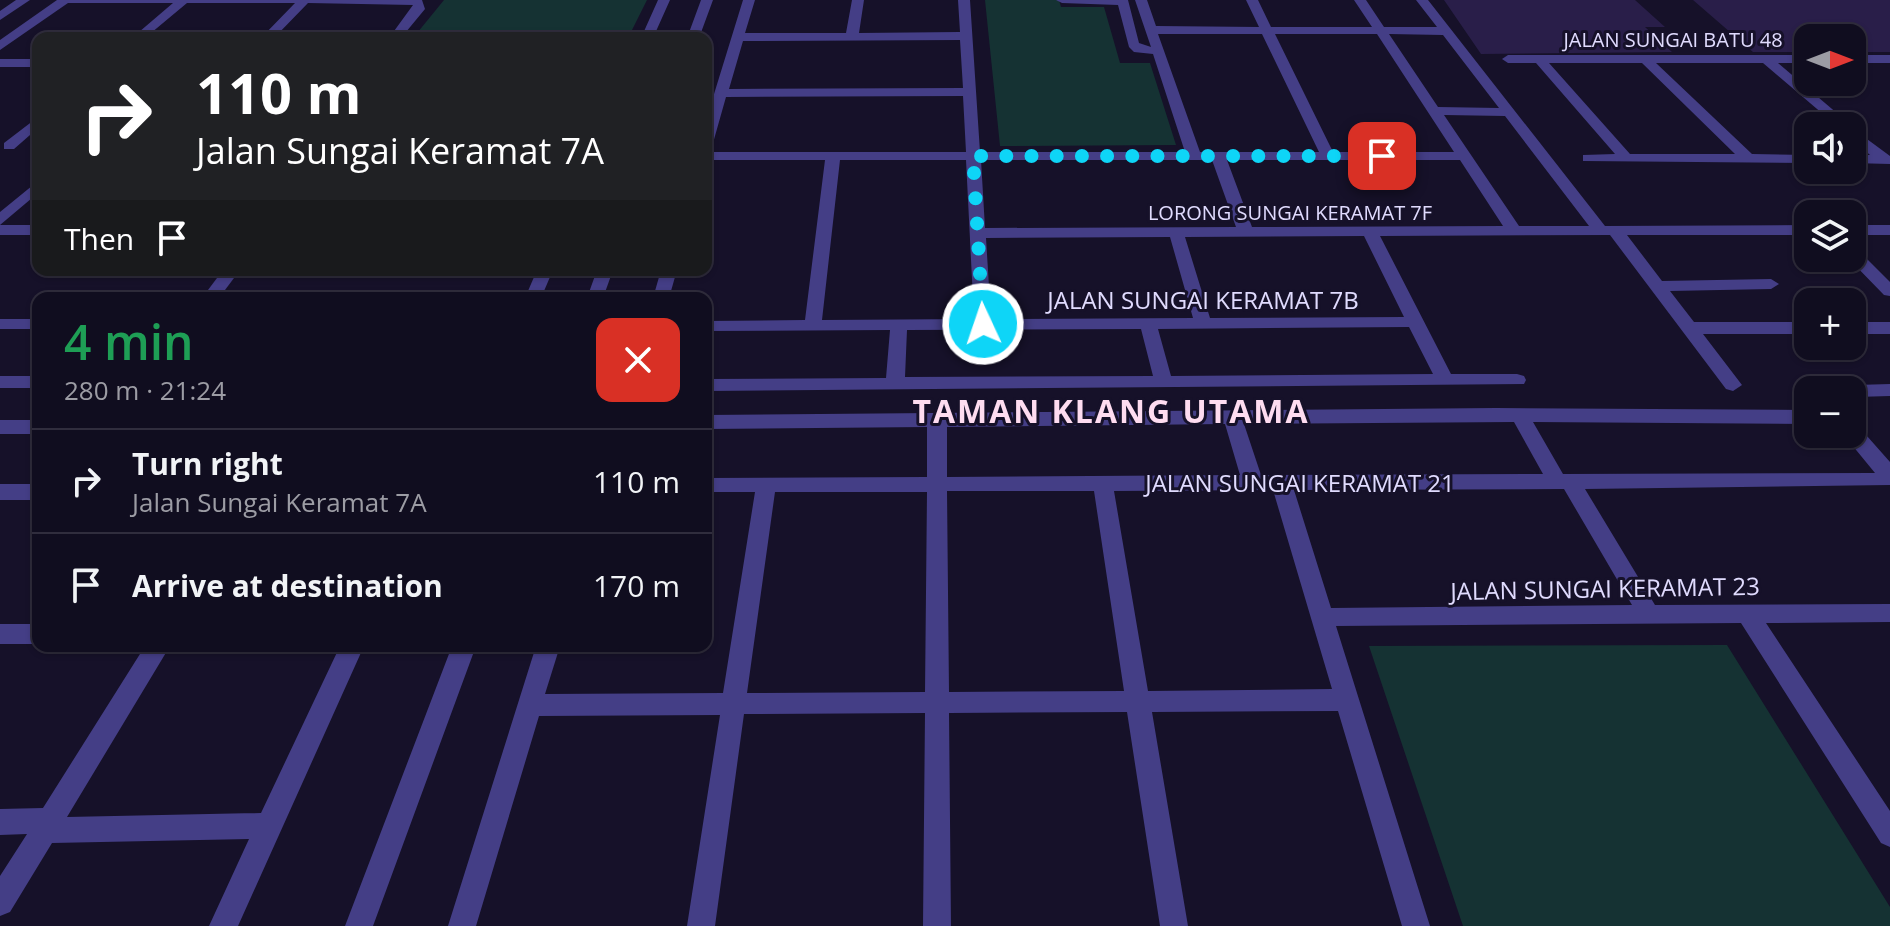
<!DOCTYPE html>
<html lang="en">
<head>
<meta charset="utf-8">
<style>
	body { margin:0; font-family:"Open Sans",sans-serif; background:#191628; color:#f1f3f6; height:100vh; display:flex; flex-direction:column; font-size:30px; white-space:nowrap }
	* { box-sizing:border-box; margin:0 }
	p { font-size:26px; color:#9c9ca4 }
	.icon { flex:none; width:44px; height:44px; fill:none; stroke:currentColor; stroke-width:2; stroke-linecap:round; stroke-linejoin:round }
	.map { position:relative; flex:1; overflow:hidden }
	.drawer { position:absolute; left:32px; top:292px; width:680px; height:360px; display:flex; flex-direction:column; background:#100d1f; border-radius:16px; box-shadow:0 2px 6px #0004,0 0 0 2px #302d3d }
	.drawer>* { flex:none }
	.guide { position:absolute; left:32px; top:32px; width:680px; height:244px; border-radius:16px; box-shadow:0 2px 6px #0004,0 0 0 2px #302d3d; background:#202124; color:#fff; overflow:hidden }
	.needle { width:52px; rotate:90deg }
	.fabs { position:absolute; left:1794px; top:24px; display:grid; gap:16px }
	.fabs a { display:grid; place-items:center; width:72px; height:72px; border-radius:16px; background:#100d1f; box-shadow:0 2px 6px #0004,0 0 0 2px #302d3d; font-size:40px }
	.pin { position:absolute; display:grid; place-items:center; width:68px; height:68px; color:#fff; margin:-34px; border-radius:16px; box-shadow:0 4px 12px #0006 }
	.me { position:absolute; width:88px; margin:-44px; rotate:357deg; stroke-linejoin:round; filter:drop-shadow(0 0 6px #0008) }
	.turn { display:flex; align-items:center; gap:28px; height:168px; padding:0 32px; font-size:36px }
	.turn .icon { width:104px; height:104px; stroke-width:2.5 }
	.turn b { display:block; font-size:56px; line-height:68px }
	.then { display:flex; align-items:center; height:76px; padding:0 32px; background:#0003; gap:16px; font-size:30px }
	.round { display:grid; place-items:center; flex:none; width:84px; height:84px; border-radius:16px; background:#191628 }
	.summary { display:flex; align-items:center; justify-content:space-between; height:136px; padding:0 32px }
	h1 { font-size:48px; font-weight:600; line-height:60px; color:#1e9e55 }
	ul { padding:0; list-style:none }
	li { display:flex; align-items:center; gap:24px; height:104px; padding:0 32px; border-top:2px solid #302d3d }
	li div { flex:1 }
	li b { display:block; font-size:30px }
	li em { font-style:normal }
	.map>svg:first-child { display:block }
	.green { fill:#153233 }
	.building { fill:#291e49 }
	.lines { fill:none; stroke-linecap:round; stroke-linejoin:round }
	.minor { fill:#443e86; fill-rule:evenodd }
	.route { stroke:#0ed5f7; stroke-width:14; stroke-dasharray:0 25.2 }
	.labels { text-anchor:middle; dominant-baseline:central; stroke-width:6; stroke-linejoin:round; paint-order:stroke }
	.far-street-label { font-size:20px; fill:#e0dbfe; stroke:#161129 }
	.street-label { font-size:24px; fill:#e0dbfe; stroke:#161129 }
	.district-label { font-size:32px; font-weight:bold; letter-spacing:2px; fill:#fedcf0; stroke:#161129 }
</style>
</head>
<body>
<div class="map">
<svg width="1890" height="926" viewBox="0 0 1890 926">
	<rect width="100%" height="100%" fill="#161129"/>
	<!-- green -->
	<path class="green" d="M444 0H647L628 38H413Z
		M985 0H1059L1061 7H1104L1120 63H1150L1176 145 1000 146Z
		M1727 645 1890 907V926H1463L1369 646Z"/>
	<!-- building -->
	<path class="building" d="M1444 0H1635L1665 27H1645L1672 52 1481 54Z
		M1693 0H1890V52H1852V38H1808V52H1753Z"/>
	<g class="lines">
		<!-- minor -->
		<path class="minor" d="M16 0H30L0 20V11Z
			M57 0H422L425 9 401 38H389L413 5 308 3 274 38H261L295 3H187L145 38H132L173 3H68L0 50V40Z
			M658 0H670L653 38H641Z
			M701 0H713L699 38H687Z
			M743 0H755L745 33H846L852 0H864L859 33 960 32 958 0H970L980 152H1185L1153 54 1134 52 1129 47 1118 5 1062 3 1056 0H1128L1139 43 1151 47 1135 0H1147L1156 26 1259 27 1246 0H1258L1271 27H1372L1354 0H1366L1384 27H1437L1416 0H1428L1605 226 1808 225V235H1627L1662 281 1771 279 1779 284 1771 289 1670 291 1694 322H1808V334H1703L1742 385 1733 391 1726 389 1610 235 1380 236 1451 374H1517L1524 376 1526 380 1524 384 706 391V379L886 378 890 330 706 331V321L805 320 825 160H706V152H966L963 96 726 97 713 143 706 147V120ZM1158 34H1262L1319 152H1200ZM1275 34H1377L1454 152H1333ZM1389 34 1443 35 1499 108 1438 107ZM960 40 963 88 729 89 743 41ZM1444 115 1505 116 1589 226H1519ZM840 160H966L974 319 822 320ZM981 160H1212L1236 227 985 228ZM1227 160H1460L1503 226 1252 227ZM1364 236 1404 317 1210 318 1185 237ZM1170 237 1193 318 991 319 986 238ZM1409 327 1433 374 1171 376 1158 329ZM1141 329 1153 376 905 377 907 330Z
			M1808 55V63H1778L1852 126H1837L1763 63H1656L1752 154 1808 155V163L1583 161V155L1615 154 1536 63H1508L1502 59 1508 55ZM1549 63H1642L1735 154H1630Z
			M1852 55H1890V63H1852Z
			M0 59H38V67H0Z
			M38 117V128L14 149H4V143Z
			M1852 128 1890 156V164L1852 163V155H1870L1852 139Z
			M38 181V193L0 225V212Z
			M0 225H38V235H0Z
			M1852 225H1890V235H1852Z
			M1852 248 1858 250 1890 282V296L1884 295 1848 258H1852Z
			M223 270H240L219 298H202Z
			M537 270H553L541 298H525Z
			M597 270H613L603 298H587Z
			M661 270H677L669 298H653Z
			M0 319H38V329H0Z
			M1852 322H1890V334H1852Z
			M0 376H38V388H0Z
			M1890 384V396L1856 397 1852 396V390H1847L1856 385Z
			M1496 408 1808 410V424L1533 422 1563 474 1875 473 1843 434H1852V425L1859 427 1890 462V485L1585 489 1655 605 1890 604V622L1766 623 1890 811V847L1881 843 1741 623 1336 626 1430 926H1402L1338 711 1152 712 1188 926H1160L1127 712 949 713 951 926H923L925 713 744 714 715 926H687L720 715 539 716 476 926H448L536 646H560L545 694 723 693 755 492H706V478L927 477V427L706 429V415ZM1514 422 1543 474 1261 475 1244 424ZM1225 424 1240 475 947 477V427ZM1564 489 1632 605 1331 608 1294 490ZM1273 490 1332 689 1148 691 1114 491ZM947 491H1094L1124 691 949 692ZM775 492H927L925 692 747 693Z
			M0 420H38V434H0Z
			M0 484H38V500H0Z
			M0 624H38V644H0Z
			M145 646H170L67 817 261 813 340 646H364L238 926H209L249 839 52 843 10 912 0 916V876L27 834 0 835V809L43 808Z
			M452 646H476L373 926H345Z"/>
	</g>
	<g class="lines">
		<!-- route -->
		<path class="route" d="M983 324 973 156H1382"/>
	</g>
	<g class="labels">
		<!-- far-street labels -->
		<g class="far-street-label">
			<text x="1673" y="39">JALAN SUNGAI BATU 48</text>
			<text x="1290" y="212">LORONG SUNGAI KERAMAT 7F</text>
		</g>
		<!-- street labels -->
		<g class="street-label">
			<text x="1203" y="299">JALAN SUNGAI KERAMAT 7B</text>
			<text x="1300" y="482">JALAN SUNGAI KERAMAT 21</text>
			<text transform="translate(1605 588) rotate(-1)">JALAN SUNGAI KERAMAT 23</text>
		</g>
		<!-- district labels -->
		<g class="district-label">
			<text x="1111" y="410">TAMAN KLANG UTAMA</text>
		</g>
	</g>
</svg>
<div class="fabs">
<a><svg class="needle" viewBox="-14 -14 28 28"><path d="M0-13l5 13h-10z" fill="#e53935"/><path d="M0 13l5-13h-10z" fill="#9c9ca4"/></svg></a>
<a><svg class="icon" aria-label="sound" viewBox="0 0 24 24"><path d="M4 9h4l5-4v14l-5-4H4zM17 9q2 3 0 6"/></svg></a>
<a><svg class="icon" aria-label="layers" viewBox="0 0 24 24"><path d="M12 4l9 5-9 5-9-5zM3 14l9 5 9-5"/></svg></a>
<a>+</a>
<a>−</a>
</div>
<div class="pin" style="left:1382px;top:156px;background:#d93025"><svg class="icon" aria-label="arrive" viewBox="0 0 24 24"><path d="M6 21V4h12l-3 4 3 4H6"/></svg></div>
<svg class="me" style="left:983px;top:324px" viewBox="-20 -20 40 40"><circle r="17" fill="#0ed5f7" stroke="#fff" stroke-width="3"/><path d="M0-11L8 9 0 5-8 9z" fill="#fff"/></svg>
<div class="guide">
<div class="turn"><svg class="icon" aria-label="right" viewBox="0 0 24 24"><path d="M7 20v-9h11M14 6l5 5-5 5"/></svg><div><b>110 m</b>Jalan Sungai Keramat 7A</div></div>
<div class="then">Then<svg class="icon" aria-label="arrive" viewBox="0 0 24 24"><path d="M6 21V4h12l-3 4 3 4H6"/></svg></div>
</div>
<section class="drawer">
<div class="summary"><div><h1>4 min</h1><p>280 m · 21:24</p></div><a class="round" style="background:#d93025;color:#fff"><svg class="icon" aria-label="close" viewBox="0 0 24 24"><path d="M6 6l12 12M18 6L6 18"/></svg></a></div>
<ul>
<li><svg class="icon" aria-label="right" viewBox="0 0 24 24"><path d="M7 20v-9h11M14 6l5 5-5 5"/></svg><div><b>Turn right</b><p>Jalan Sungai Keramat 7A</p></div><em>110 m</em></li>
<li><svg class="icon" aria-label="arrive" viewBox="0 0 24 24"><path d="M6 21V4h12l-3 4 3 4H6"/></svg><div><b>Arrive at destination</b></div><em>170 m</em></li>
</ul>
</section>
</div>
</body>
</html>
